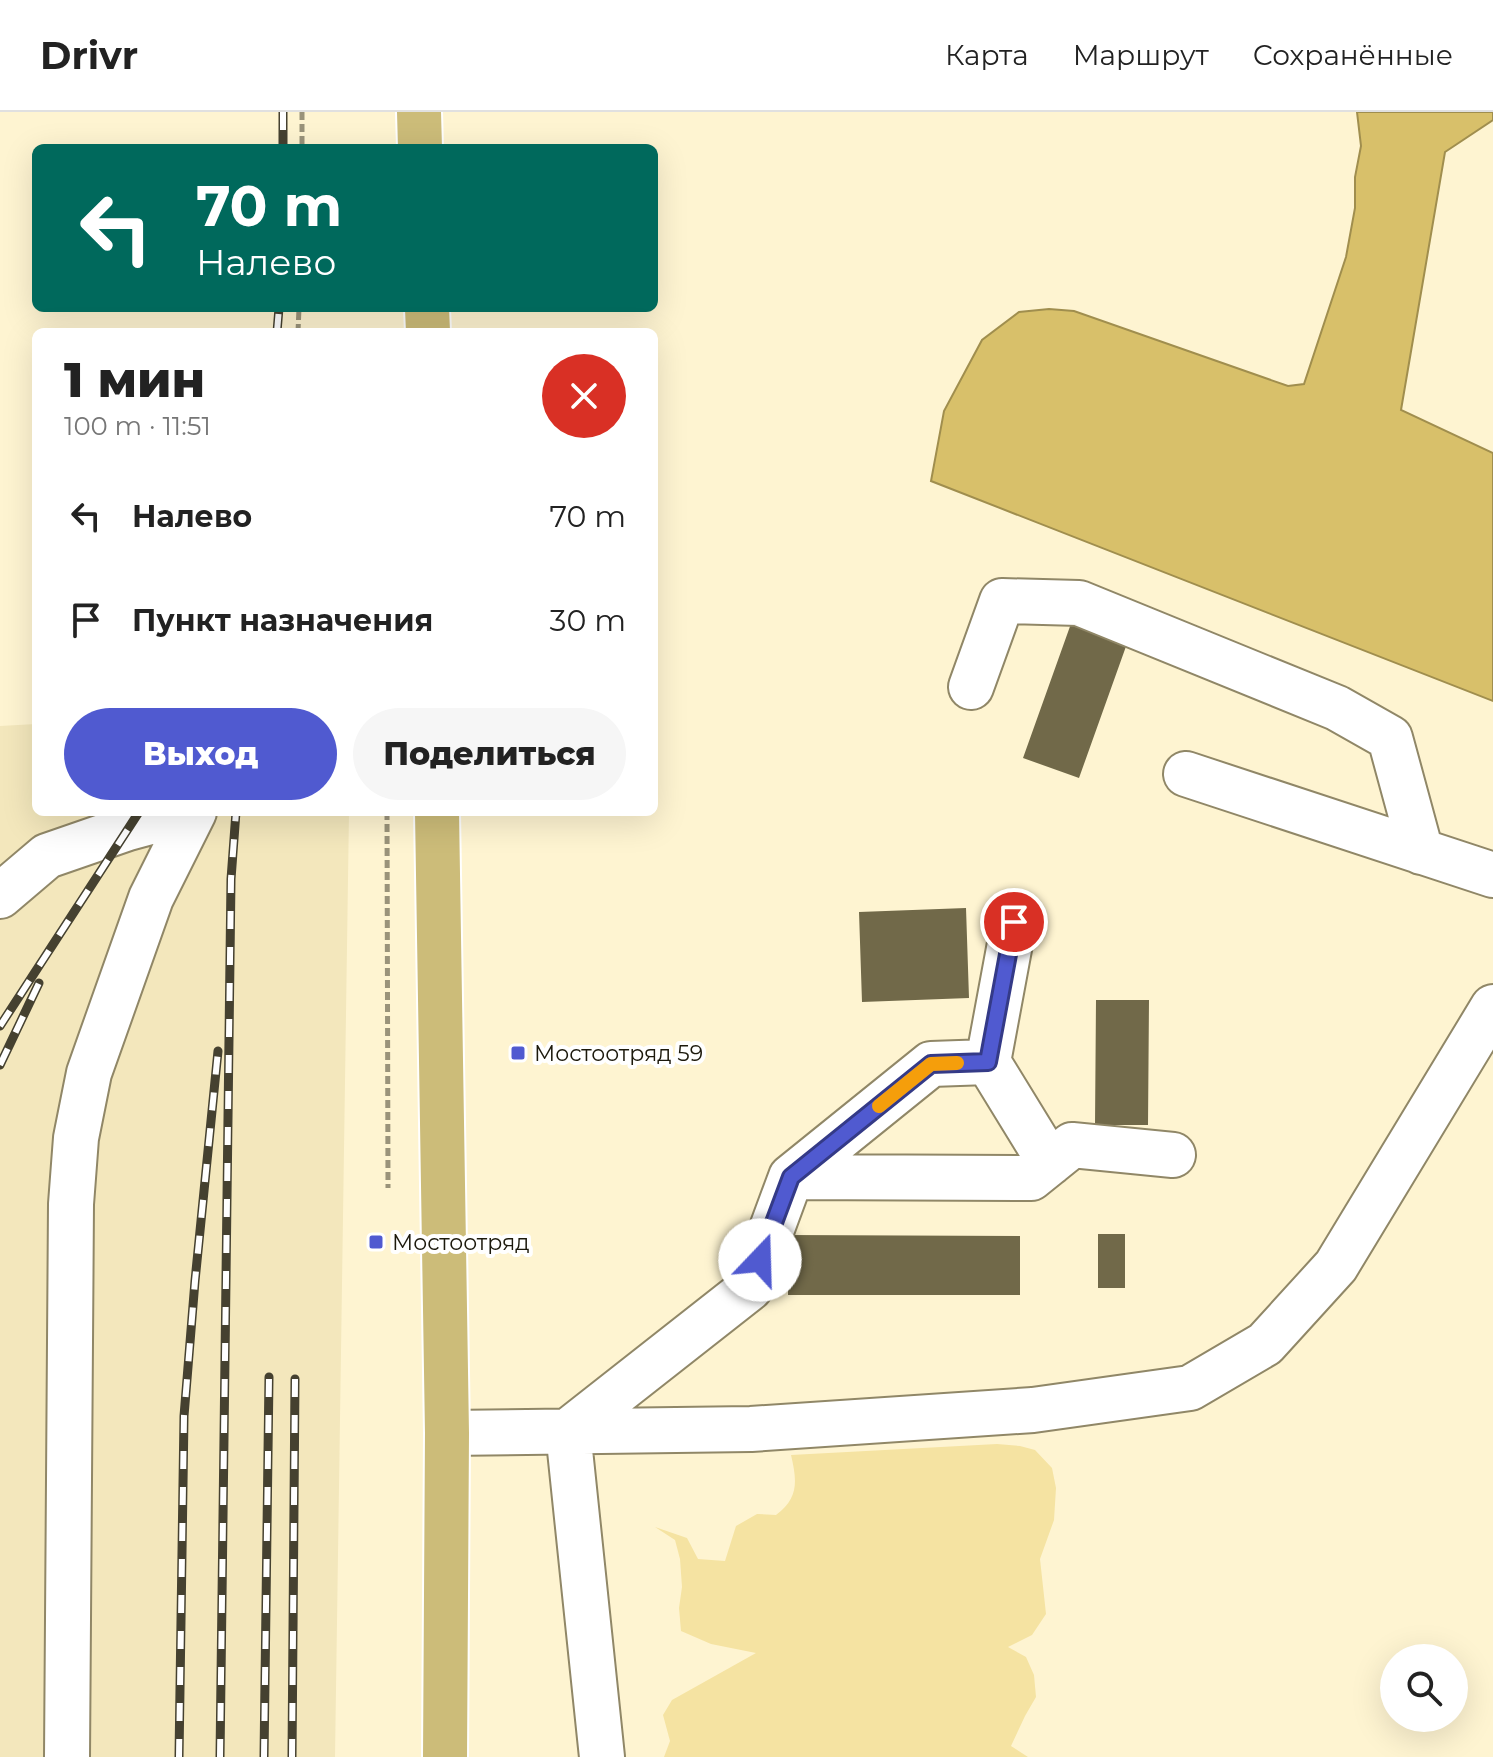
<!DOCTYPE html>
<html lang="ru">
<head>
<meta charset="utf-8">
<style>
	body { margin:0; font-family:Montserrat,sans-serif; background:#f6f6f6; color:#222; height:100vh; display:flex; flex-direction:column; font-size:30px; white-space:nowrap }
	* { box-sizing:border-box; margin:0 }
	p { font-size:26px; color:#767676 }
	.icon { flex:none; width:44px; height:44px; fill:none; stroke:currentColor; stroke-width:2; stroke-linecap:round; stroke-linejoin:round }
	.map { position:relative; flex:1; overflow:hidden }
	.panel { position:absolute; left:32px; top:216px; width:626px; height:488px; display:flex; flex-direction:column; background:#fff; border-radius:12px; box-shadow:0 8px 32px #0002 }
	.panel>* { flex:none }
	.top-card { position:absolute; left:32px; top:32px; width:626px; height:168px; border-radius:12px; box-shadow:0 8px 32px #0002; background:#00695c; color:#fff; overflow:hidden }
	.controls { position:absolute; left:1380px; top:1532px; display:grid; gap:16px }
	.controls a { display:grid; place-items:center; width:88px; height:88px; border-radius:50%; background:#fff; box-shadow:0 8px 32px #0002; font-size:40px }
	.pin { position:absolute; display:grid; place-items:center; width:68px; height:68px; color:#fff; margin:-34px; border:4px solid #fff; border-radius:50%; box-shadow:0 2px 8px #0007 }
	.me { position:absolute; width:88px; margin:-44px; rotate:21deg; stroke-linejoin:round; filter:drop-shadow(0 0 6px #0008) }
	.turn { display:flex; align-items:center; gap:28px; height:168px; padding:0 32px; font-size:36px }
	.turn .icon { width:104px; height:104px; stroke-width:2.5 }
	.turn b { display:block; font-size:56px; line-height:68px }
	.round { display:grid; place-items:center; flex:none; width:84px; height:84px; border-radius:42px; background:#f6f6f6 }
	.headline { display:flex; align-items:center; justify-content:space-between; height:136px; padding:0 32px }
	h1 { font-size:48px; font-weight:800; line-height:60px }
	.button { display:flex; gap:16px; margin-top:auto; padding:16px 32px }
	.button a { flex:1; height:92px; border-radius:48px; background:#505ad0; color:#fff; font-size:32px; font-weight:800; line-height:92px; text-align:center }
	.button a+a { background:#f6f6f6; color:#222 }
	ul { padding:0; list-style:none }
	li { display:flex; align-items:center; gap:24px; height:104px; padding:0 32px }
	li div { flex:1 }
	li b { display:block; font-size:30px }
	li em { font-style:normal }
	header { display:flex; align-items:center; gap:48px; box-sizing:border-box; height:112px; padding:0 40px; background:#fff; border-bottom:2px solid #e0e0e0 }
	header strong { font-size:38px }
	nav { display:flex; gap:44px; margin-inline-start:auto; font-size:28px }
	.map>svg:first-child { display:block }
	.built { fill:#f3e7bc }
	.green { fill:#f5e3a2 }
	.water { fill:#d8c06a; stroke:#a08e4e; stroke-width:2 }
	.building { fill:#716949 }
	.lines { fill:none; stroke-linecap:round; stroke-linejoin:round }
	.minor-casing { stroke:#908767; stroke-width:48 }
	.major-casing { stroke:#fff; stroke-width:48 }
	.path { stroke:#9a937a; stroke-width:5; stroke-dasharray:8 4; stroke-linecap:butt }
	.minor { stroke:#fff; stroke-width:44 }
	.major { stroke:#ccbc79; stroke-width:44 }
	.rail-casing { stroke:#454130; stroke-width:9 }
	.rail { stroke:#fff; stroke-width:6; stroke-dasharray:18; stroke-linecap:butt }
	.route-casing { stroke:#343a87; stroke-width:20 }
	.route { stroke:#505ad0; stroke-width:14 }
	.slow { stroke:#f59e0b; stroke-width:14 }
	.poi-dot { fill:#505ad0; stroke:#fff; stroke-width:3 }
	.labels { text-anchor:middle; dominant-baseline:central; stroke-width:8; stroke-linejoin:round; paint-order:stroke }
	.poi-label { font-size:22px; fill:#1c190c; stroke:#fff; text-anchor:start }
</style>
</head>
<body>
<header>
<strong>Drivr</strong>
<nav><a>Карта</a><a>Маршрут</a><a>Сохранённые</a></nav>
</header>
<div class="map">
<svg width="1493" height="1645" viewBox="0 0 1493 1645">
	<rect width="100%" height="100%" fill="#fef4d1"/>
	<!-- built -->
	<path class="built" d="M36 612V700H349L335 1645H0V614Z"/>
	<!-- green -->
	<path class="green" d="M997 1332 1020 1334 1035 1338 1052 1356 1056 1376 1054 1408 1040 1447 1046 1502 1032 1523 1008 1535 1026 1545 1034 1563 1036 1585 1025 1604 1011 1634 1028 1645H664L670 1629 663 1603 672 1588 756 1541 711 1532 681 1519 679 1496 682 1475 680 1447 675 1428 655 1415 687 1426 698 1447 725 1449 736 1414 757 1402 776 1403C799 1386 797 1369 791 1343Z"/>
	<!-- water -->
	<path class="water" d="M1357 0H1493V8L1445 40 1401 298 1493 341V589L931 369 944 299 982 228 1019 200 1049 197 1074 199 1288 274 1304 272 1346 145 1355 96V65L1361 34Z"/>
	<!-- building -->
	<path class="building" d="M1073 506 1129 526 1079 666 1023 646Z
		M966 796 969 886 862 890 859 800Z
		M1096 888H1149L1148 1013H1095Z
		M1098 1122H1125V1176H1098Z
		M788 1123 1020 1124V1183H788Z"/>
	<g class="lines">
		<defs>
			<path id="minor" d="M971 575 1002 489 1079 491 1337 596 1390 626 1421 740
				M1186 662 1493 763
				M0 784 47 744 128 716 187 700
				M988 950 1050 1051
				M791 1065 1031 1066 1072 1033 1173 1043
				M447 1321 751 1317 1033 1298 1190 1276 1265 1232 1336 1154 1493 895
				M67 1645 71 1092 76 1026 89 961 151 786 194 700
				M602 1645 568 1319 750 1176 791 1065 931 952 988 950 1014 810"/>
			<path id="major" d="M419 0 420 36
				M427 196 428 220
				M437 700 447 1321 445 1645"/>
		</defs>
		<!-- minor casing -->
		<use href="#minor" class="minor-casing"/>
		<!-- major casing -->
		<use href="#major" class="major-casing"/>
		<!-- path -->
		<path class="path" d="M302 0V36
			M298 220 299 196
			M387 700 388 1076"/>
		<!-- minor -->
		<use href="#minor" class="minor"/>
		<!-- major -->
		<use href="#major" class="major"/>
		<defs>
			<path id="rail" d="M283 0V36
				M277 220 279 196
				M0 914 139 700
				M0 953 39 871
				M179 1645 184 1304 195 1169 218 939
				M220 1645 231 767 236 700
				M264 1645 269 1265
				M292 1645 295 1267"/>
		</defs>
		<!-- rail casing -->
		<use href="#rail" class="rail-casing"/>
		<!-- rail -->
		<use href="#rail" class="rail"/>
	</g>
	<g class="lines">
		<defs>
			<path id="route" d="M760 1148 791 1065 931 952 988 950 1014 810"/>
		</defs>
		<!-- route casing -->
		<use href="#route" class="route-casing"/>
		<!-- route -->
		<use href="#route" class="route"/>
		<!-- slow -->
		<path class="slow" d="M879 994 931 952 957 951"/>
	</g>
	<!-- markers -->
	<g class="poi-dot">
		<rect x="510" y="933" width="16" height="16" rx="4"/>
		<rect x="368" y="1122" width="16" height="16" rx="4"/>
	</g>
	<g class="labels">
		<!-- poi labels -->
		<g class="poi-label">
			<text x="534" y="941">Мостоотряд 59</text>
			<text x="392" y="1130">Мостоотряд</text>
		</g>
	</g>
</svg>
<div class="controls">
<a><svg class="icon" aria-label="search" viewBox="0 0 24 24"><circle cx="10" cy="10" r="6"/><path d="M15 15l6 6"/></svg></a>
</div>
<div class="pin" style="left:1014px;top:810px;background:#d93025"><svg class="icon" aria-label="arrive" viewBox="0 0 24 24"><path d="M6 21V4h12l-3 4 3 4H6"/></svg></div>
<svg class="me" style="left:760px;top:1148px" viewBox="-20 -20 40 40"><circle r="19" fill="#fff"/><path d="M0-13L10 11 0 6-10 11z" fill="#505ad0"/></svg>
<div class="top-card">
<div class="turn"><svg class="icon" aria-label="left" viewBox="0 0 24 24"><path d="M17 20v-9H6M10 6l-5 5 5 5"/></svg><div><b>70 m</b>Налево</div></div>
</div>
<section class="panel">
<div class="headline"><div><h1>1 мин</h1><p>100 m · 11:51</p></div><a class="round" style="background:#d93025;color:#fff"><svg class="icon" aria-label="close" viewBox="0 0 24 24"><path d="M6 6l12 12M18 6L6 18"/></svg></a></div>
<ul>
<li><svg class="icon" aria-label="left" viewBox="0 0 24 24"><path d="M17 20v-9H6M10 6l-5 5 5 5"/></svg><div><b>Налево</b></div><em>70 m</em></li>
<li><svg class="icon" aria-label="arrive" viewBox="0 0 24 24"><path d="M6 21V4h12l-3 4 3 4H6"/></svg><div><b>Пункт назначения</b></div><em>30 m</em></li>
</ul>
<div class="button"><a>Выход</a><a>Поделиться</a></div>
</section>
</div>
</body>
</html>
